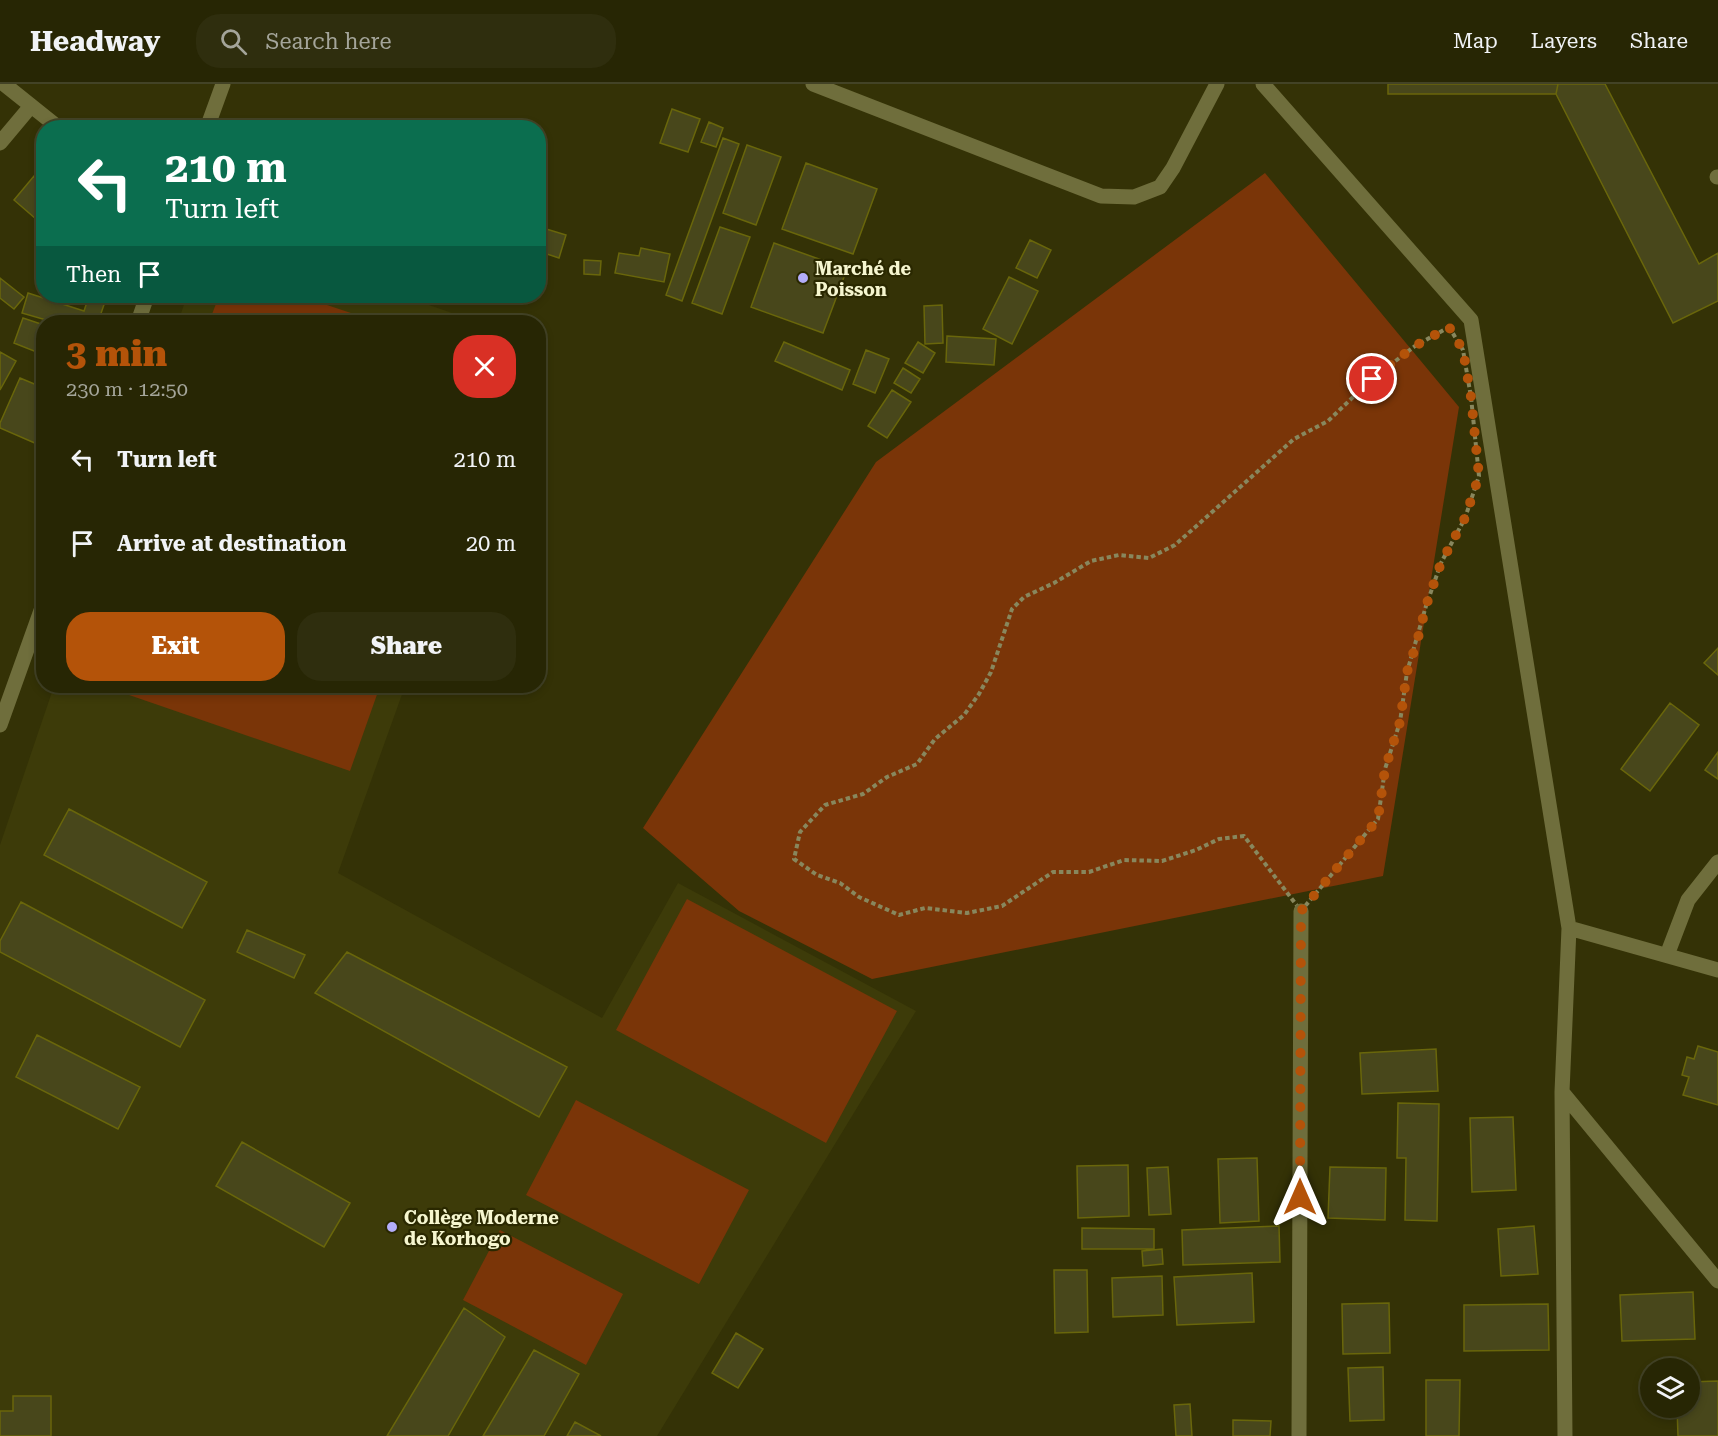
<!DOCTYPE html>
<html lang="en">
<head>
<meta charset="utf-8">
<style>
	body { margin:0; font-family:"Roboto Serif",serif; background:#2f2e0e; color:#f1f3f6; height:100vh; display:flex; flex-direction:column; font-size:22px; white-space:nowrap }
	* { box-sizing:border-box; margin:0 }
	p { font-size:20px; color:#a4a59a }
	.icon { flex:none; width:33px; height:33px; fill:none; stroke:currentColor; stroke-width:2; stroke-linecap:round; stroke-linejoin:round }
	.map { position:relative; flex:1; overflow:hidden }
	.details { position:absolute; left:36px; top:231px; width:510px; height:378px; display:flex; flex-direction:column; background:#272604; border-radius:24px; box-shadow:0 3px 9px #0003,0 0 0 2px #434326 }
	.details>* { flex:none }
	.hud { position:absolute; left:36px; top:36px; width:510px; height:183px; border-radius:24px; box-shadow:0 3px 9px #0003,0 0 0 2px #434326; background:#0b6e4f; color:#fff; overflow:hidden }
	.fabs { position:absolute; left:1640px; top:1274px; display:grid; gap:12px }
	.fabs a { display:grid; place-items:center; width:60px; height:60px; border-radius:50%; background:#272604; box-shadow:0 3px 9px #0003,0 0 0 2px #434326; font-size:30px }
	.pin { position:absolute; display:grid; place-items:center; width:51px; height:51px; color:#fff; margin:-26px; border:3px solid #fff; border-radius:50%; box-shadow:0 2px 6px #0007 }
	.me { position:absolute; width:66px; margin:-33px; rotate:0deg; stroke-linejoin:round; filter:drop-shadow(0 0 4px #0008) }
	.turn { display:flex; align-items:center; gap:21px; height:126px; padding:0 30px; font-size:27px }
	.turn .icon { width:78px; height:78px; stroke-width:2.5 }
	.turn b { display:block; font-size:42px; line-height:51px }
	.then { display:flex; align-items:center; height:57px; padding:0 30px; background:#0003; gap:12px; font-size:22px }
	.round { display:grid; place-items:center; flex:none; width:63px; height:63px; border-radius:24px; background:#2f2e0e }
	.summary { display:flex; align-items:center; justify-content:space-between; height:102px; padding:0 30px }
	h1 { font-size:36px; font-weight:800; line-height:45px; color:#b45309 }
	.cta { display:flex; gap:12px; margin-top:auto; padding:12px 30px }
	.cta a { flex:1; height:69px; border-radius:24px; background:#b45309; color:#fff; font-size:24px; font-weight:800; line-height:69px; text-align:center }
	.cta a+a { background:#2f2e0e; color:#f1f3f6 }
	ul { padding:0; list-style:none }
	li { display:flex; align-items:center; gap:18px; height:84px; padding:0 30px }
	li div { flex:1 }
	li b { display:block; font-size:22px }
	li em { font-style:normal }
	header { display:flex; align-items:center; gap:36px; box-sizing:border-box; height:84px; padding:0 30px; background:#272604; border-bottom:2px solid #434326 }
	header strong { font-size:28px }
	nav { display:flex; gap:33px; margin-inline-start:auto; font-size:21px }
	.search { width:420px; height:54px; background:#2f2e0e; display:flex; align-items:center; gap:15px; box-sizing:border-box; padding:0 21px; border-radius:24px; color:#a4a59a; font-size:22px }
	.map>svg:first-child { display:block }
	.built { fill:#3d3b09 }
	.park { fill:#7a3508 }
	.building { fill:#48471b; stroke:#69660b; stroke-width:1.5 }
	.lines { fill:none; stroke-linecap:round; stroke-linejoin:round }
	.path { stroke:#88875d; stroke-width:4; stroke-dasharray:4.5 3; stroke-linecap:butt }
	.minor { stroke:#6f6e3c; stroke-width:15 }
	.route { stroke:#b45309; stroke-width:10; stroke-dasharray:0 18 }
	.poi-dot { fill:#b3adf9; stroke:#2a2800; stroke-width:2 }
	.labels { text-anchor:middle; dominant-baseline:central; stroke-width:4.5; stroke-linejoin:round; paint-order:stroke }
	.poi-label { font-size:18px; font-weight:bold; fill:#f6f6cf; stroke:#2a2800; text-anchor:start }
</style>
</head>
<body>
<header>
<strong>Headway</strong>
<div class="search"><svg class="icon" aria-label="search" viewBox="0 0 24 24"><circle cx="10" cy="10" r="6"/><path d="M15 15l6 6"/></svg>Search here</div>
<nav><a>Map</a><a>Layers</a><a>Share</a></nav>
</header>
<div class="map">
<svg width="1718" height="1352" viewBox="0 0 1718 1352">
	<rect width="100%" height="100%" fill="#343206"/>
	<!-- built -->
	<path class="built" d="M187 212H403L478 238H178Z
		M54 602H405L338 789 602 934 678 799 916 927 657 1352H0V761Z"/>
	<!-- park -->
	<path class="park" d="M1265 89 1459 323 1383 792 872 895 739 827 643 744 876 378Z
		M219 212H300L378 238H209Z
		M103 602H380L350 687Z
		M687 815 897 927 826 1059 616 946Z
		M576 1016 749 1106 699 1200 526 1111Z
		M500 1146 623 1210 586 1281 463 1216Z"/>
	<!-- building -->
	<path class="building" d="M1388 0H1558L1556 10H1388Z
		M1558 0H1605L1699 180 1718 169V217L1673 239 1556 10Z
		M672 25 700 35 688 68 660 59Z
		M709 38 723 44 716 63 701 58Z
		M723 54 739 60 682 217 666 211Z
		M747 61 781 73 756 141 723 129Z
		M806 79 877 105 853 170 782 145Z
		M34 92 44 100V127L36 135 14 116Z
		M720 143 750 153 722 230 692 219Z
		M543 144 566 151 559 174 538 167V159Z
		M1030 156 1051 166 1037 194 1016 184Z
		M774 159 847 185 823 249 751 223Z
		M641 164 670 170 664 198 615 189 619 169 639 172Z
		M584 176 601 177 600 191 584 190Z
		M1009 193 1038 207 1012 260 983 245Z
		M0 194 24 213 14 225 0 214Z
		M28 209 84 227 89 212H107L98 238H53L22 229Z
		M942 221 943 259 925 260 924 222Z
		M23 234 44 241V271L14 259Z
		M947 252 996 255 994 281 946 278Z
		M784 258 850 286 842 306 775 277Z
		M918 258 935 269 923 289 905 279Z
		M866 266 889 275 875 309 853 300Z
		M0 268 16 277 0 306Z
		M903 284 920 295 911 309 894 299Z
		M20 294 44 304V363L0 344V339Z
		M892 306 911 318 887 354 868 342Z
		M1718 564V591L1704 579Z
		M1670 619 1699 641 1650 707 1621 685Z
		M1718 668V695L1705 686Z
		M69 725 207 798 182 844 44 771Z
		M21 818 205 916 180 963 0 868V857Z
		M247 846 305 871 294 894 237 868Z
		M347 868 567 983 539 1033 315 909Z
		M37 951 140 1003 118 1045 16 993Z
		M1698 962 1718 968V1021L1683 1011 1689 993 1682 991 1687 973 1694 975Z
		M1436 965 1438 1007 1362 1010 1360 969Z
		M1398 1019 1439 1020 1437 1137 1405 1136 1406 1074H1397Z
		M1513 1033 1516 1106 1472 1108 1470 1034Z
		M242 1058 350 1119 324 1163 216 1102Z
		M1257 1074 1259 1137 1220 1139 1218 1075Z
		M1128 1081 1129 1132 1078 1134 1077 1082Z
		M1168 1083 1171 1130 1149 1131 1147 1084Z
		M1330 1083 1386 1084 1385 1136 1328 1134Z
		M1279 1142 1280 1178 1183 1181 1182 1146Z
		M1534 1142 1538 1190 1501 1192 1498 1145Z
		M1082 1144 1154 1145V1165H1082Z
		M1162 1165 1163 1180 1143 1182 1142 1167Z
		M1054 1186H1087L1088 1248 1055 1249Z
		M1252 1189 1254 1238 1177 1241 1174 1193Z
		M1162 1192 1163 1231 1113 1233 1112 1194Z
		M1693 1208 1695 1255 1622 1257 1620 1211Z
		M1389 1219 1390 1269 1343 1270 1342 1220Z
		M1548 1220 1549 1266 1464 1267V1221Z
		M464 1224 505 1253 448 1352H387Z
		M736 1249 763 1265 738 1304 712 1289Z
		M534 1266 579 1290 544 1352H483Z
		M1383 1283 1384 1336 1350 1337 1348 1284Z
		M1426 1296H1460L1459 1352H1426Z
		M1718 1297V1352H1678L1677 1323H1689V1298Z
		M13 1312H51V1352H0V1327H13Z
		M1190 1320 1192 1352H1176L1174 1321Z
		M1233 1336 1271 1337 1270 1352H1233Z
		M575 1338 601 1352H567Z"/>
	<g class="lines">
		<!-- path -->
		<path class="path" d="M1449 243 1463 266 1471 313 1479 392 1465 434 1441 479 1426 522 1407 588 1400 638 1385 685 1378 735 1301 827 1244 752 1219 755 1196 766 1162 777 1124 776 1089 788H1053L1002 822 967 829 925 824 899 831 859 813 840 799 817 791 794 775 800 748 825 721 863 710 887 693 917 680 935 655 964 631 979 610 991 588 1012 525 1024 513 1054 499 1091 477 1119 471 1149 474 1175 461 1294 355 1328 337 1372 295 1415 262Z"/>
		<!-- minor -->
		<path class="minor" d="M4 0 59 44
			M813 0 1101 112 1134 113 1160 103 1173 84 1217 0
			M1263 0 1471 236 1569 844 1562 1008 1565 1352
			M207 44 223 0
			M0 59 31 22
			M1717 93H1718
			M138 238 147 212
			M0 641 44 518
			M1569 844 1718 886
			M1667 871 1688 816 1718 778
			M1562 1008 1718 1197
			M1299 1352 1301 827"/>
	</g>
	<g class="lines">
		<!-- route -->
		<path class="route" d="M1300 1113 1301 827 1378 735 1385 685 1400 638 1407 588 1417 558 1426 522 1441 479 1465 434 1479 392 1471 313 1463 266 1449 243 1415 262 1372 295"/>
	</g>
	<!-- markers -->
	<g class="poi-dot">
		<circle cx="803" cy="194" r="6"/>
		<circle cx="392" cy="1143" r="6"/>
	</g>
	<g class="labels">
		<!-- poi labels -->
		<g class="poi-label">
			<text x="815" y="184">Marché de<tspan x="815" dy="21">Poisson</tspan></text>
			<text x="404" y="1133">Collège Moderne<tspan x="404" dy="21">de Korhogo</tspan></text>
		</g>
	</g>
</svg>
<div class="fabs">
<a><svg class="icon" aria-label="layers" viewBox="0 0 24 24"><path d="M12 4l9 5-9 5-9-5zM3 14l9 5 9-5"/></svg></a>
</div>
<div class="pin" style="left:1372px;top:295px;background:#d93025"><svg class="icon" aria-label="arrive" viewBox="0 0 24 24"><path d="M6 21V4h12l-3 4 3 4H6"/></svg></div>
<svg class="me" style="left:1300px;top:1113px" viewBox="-20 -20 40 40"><path d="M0-17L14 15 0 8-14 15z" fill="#b45309" stroke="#fff" stroke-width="4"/></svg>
<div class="hud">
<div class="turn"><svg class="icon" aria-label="left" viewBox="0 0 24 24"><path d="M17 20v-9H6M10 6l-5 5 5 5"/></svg><div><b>210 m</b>Turn left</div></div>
<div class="then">Then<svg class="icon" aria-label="arrive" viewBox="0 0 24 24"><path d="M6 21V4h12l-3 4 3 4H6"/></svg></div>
</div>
<section class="details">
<div class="summary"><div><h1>3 min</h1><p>230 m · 12:50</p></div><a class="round" style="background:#d93025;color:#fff"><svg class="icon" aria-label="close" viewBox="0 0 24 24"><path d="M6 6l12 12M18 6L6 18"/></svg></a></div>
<ul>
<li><svg class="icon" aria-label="left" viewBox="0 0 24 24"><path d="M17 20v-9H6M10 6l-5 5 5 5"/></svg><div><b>Turn left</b></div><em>210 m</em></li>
<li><svg class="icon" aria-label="arrive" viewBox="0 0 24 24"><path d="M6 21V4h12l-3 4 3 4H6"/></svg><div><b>Arrive at destination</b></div><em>20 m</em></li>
</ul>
<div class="cta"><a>Exit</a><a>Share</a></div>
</section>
</div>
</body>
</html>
